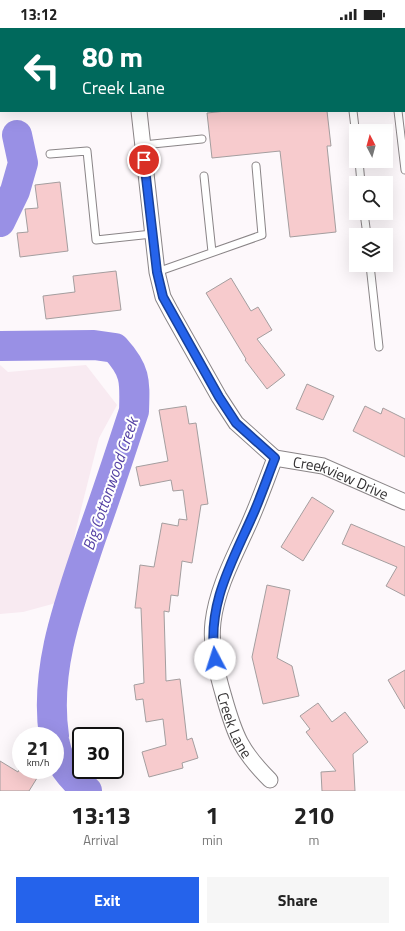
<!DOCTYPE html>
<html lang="en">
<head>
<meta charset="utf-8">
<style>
	body { margin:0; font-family:"Titillium Web",sans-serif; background:#f6f6f6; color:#222; height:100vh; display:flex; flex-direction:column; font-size:15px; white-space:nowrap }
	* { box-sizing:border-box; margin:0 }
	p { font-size:13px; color:#767676 }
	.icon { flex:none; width:22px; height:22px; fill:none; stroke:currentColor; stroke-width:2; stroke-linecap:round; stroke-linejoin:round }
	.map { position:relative; height:763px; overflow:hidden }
	.sheet { display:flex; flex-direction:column; background:#fff; flex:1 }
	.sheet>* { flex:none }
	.hud { position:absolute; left:0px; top:0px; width:405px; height:84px; box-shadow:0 4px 16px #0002; background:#00695c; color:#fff; overflow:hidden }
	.needle { width:26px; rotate:354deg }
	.fabs { position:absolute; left:349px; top:96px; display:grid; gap:8px }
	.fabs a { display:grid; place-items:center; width:44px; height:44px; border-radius:0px; background:#fff; box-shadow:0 4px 16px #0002; font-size:20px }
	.speed { position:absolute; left:12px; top:699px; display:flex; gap:8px; font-size:20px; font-weight:700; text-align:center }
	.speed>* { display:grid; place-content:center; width:52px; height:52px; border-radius:50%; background:#fff; box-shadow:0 4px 16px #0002; line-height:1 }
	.speed small { font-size:10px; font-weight:400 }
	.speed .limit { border:2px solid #111; border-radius:6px; background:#fff; color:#111 }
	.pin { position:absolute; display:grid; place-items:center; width:34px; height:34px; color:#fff; margin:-17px; border:2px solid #fff; border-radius:50%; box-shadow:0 1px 4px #0007 }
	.me { position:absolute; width:44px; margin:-22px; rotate:355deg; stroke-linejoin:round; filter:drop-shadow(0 0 3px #0008) }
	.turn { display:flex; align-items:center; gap:14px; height:84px; padding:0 16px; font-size:18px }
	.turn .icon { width:52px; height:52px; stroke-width:2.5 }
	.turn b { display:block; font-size:28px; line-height:34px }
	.eta { display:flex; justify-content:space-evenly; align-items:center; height:68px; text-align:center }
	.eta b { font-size:24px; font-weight:700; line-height:28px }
	.button { display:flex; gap:8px; margin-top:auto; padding:8px 16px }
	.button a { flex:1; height:46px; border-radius:0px; background:#2563eb; color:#fff; font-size:16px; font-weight:700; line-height:46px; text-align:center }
	.button a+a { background:#f6f6f6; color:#222 }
	.status { display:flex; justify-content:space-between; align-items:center; height:28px; padding:0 20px; background:#fff; direction:ltr }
	.status svg { height:11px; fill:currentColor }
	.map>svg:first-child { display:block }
	.built { fill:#f8eaf1 }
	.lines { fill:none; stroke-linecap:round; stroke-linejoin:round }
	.river { stroke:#9990e5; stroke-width:30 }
	.building { fill:#f7cbcd; stroke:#a49e9f }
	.service-casing { stroke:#8a8587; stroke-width:9 }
	.minor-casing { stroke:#8a8587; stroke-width:17 }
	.primary-casing { stroke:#8a8587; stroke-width:24 }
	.service { stroke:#fff; stroke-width:7 }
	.minor { stroke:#fff; stroke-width:15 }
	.primary { stroke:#fff; stroke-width:22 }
	.route-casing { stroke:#184099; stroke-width:10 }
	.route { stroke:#2563eb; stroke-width:7 }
	.labels { text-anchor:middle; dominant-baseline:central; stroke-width:4; stroke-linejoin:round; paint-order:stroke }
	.street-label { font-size:15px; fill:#343233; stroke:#fff }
	.water-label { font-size:16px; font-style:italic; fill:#5441a4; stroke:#fff }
</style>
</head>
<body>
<div class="status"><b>13:12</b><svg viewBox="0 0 49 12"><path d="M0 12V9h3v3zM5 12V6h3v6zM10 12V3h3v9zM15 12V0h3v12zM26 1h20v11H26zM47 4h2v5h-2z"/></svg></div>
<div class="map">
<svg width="405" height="763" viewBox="0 0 405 763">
	<rect width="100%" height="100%" fill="#fdf8fb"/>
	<!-- built -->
	<path class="built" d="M0 337 8 344 86 337 117 377 99 410 76 501 67 558V572L23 584 0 586Z"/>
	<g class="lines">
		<!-- river -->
		<path class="river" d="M0 194 15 163 23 135 17 107
			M0 318 94 317 115 320C136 343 135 353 134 383 120 426 106 468 91 510 70 573 44 640 54 708
			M55 716C58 734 73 751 87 763"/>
	</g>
	<!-- building -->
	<path class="building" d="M226 83H327L331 118H327L336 204 290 209 280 123 212 130 207 85Z
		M60 154 68 223 20 229 17 205 28 204 25 181 38 180 35 157Z
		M116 243 121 282 46 291 43 268 75 264 73 248Z
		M231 250 251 283 258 279 272 302 257 311 285 347 267 361 245 332 246 331 206 265Z
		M307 356 334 368 323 392 296 381Z
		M186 378 189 396 196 395 208 476 201 477 192 535 182 533 178 568 171 567 169 584 164 583 166 653 180 651 187 712 192 710 198 730 182 735 183 740 149 749 142 724 166 717 163 691 146 694 143 671 136 672 134 657 144 655 141 580H135L140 537 154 539 162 495 178 498 179 491 187 492 183 462 173 463 171 452 140 458 136 439 168 433 159 382Z
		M365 378 381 386 383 380 405 391V429L353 403Z
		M312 469 334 483 303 533 281 519Z
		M351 496 405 519V568L386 558 397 539 342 516Z
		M267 557 290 562 277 630 292 638 299 668 263 676 252 629Z
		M405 642V681L388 652Z
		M318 675 332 694 345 684 368 714 353 726 355 763H322L321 744 336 743 306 704 310 701 300 688Z
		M0 733 18 744 19 742H42L29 763H0Z"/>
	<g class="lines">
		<defs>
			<path id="service" d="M404 74H405
				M353 83 356 108
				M398 83 405 142
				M143 117 202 111
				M50 126 87 123 96 212 152 206
				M359 133 361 155
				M204 148 212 224
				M364 185 367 207
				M370 237 379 319
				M157 244 262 207 256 138"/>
			<g id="minor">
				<path d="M17 0 18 1"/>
				<path id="s1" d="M139 83 157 244 163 269 171 284 219 369 236 395 275 430C266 453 258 476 248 498 234 529 217 560 213 594 210 620 217 645 224 669 235 708 241 723 270 752"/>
				<path id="s2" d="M275 430 323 438 405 474"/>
			</g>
			<path id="primary" d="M274 1 283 0
				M404 24H405
				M0 51H1"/>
		</defs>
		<!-- service casing -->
		<use href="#service" class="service-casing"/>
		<!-- minor casing -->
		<use href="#minor" class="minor-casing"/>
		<!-- primary casing -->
		<use href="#primary" class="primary-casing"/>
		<!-- service -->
		<use href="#service" class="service"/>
		<!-- minor -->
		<use href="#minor" class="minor"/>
		<!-- primary -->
		<use href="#primary" class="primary"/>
	</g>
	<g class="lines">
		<defs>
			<path id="route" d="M144 132 157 244 163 269 219 369 236 395 275 430C268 448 262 465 255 482 234 531 206 575 215 631"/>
		</defs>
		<!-- route casing -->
		<use href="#route" class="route-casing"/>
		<!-- route -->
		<use href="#route" class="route"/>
	</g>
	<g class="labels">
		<!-- street labels -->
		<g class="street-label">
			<text stroke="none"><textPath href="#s2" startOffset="69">Creekview Drive</textPath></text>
			<text stroke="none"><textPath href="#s1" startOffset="668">Creek Lane</textPath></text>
		</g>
		<!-- water labels -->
		<g class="water-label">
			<text transform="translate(110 456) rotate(-71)">Big Cottonwood Creek</text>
		</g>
	</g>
</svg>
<div class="fabs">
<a><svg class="needle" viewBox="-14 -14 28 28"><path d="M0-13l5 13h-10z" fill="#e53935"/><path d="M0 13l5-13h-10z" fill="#767676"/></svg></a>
<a><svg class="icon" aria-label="search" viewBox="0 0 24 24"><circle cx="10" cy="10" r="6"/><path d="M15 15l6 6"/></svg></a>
<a><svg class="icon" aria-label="layers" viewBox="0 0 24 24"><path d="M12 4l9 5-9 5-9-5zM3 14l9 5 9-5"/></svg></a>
</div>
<div class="speed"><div>21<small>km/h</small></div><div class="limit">30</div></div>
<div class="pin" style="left:144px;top:132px;background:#d93025"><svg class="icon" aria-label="arrive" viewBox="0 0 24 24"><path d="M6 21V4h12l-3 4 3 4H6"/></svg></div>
<svg class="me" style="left:215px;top:631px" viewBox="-20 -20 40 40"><circle r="19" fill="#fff"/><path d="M0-13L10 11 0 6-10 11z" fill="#2563eb"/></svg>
<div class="hud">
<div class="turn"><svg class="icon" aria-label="left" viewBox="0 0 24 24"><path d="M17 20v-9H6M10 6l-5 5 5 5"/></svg><div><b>80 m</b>Creek Lane</div></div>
</div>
</div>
<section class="sheet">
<div class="eta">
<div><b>13:13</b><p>Arrival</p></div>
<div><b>1</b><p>min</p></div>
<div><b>210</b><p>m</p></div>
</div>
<div class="button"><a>Exit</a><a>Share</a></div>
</section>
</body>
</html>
